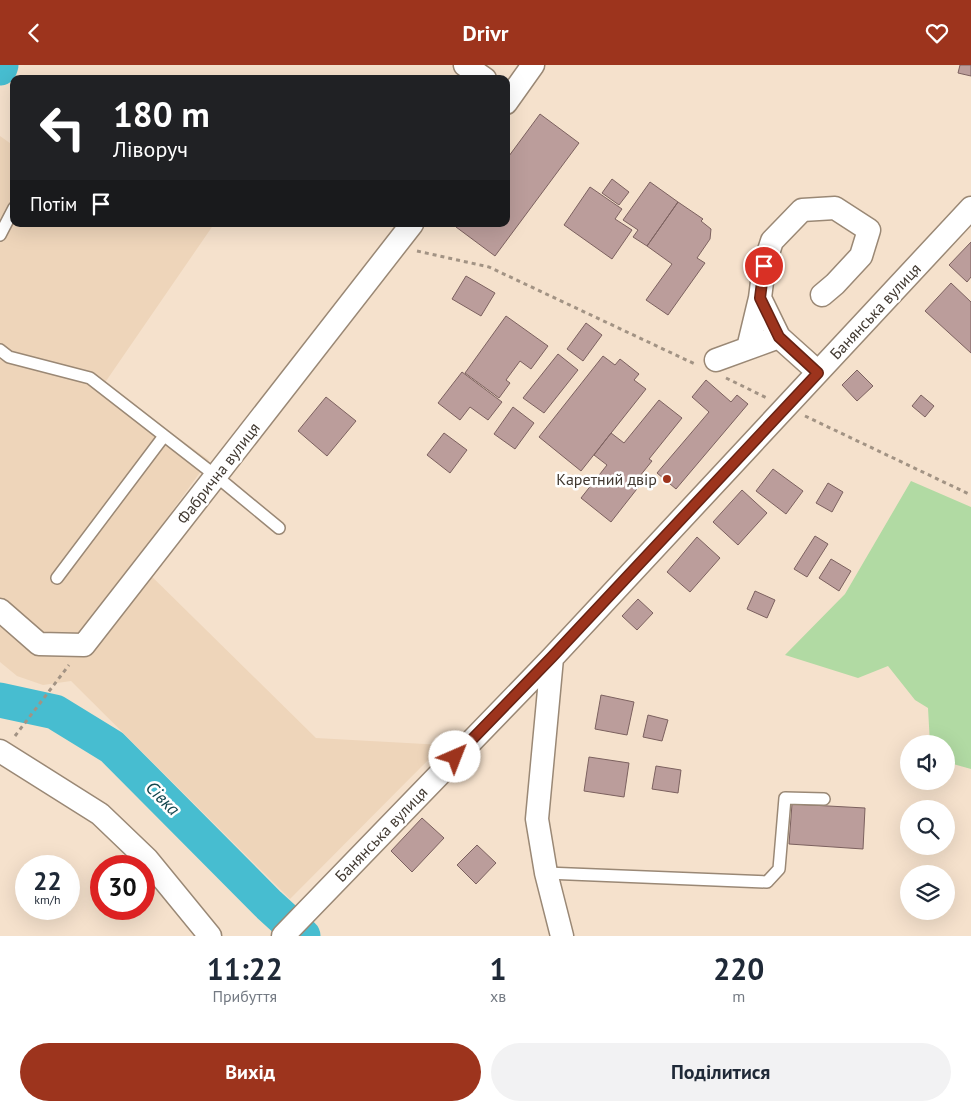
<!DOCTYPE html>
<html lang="uk">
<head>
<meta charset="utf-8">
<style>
	body { margin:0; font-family:"PT Sans",sans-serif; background:#f2f2f3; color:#1f2937; height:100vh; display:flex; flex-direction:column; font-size:19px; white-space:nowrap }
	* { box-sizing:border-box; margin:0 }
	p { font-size:16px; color:#747a83 }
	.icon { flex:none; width:28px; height:28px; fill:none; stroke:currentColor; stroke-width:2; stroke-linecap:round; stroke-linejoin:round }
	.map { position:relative; height:871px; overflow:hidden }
	.sheet { display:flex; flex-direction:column; background:#fff; flex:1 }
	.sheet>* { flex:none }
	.banner { position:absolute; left:10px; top:10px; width:500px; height:152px; border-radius:10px; box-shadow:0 5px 20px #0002; background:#202124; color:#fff; overflow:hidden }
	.controls { position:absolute; left:900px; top:670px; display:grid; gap:10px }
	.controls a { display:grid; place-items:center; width:55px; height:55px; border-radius:50%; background:#fff; box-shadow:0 5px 20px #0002; font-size:25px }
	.speed { position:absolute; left:15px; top:790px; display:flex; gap:10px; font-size:25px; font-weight:700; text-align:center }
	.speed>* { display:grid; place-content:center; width:65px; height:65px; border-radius:50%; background:#fff; box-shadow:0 5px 20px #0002; line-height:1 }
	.speed small { font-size:12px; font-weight:400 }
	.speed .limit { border:8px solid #d22; background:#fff; color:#111 }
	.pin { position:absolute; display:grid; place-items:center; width:42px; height:42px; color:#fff; margin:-21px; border:2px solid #fff; border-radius:50%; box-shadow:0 1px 5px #0007 }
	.me { position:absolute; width:55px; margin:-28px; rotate:44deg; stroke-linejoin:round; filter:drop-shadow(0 0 4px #0008) }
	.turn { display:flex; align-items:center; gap:18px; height:105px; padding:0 20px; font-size:22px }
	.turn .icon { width:65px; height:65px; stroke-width:2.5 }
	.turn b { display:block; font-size:35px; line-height:42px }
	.then { display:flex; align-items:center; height:48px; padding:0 20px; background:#0003; gap:10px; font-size:19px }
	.eta { display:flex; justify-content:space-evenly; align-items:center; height:85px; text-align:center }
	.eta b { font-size:30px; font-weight:600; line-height:35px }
	.action { display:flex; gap:10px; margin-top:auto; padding:10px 20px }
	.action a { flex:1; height:58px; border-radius:30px; background:#9d341d; color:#fff; font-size:20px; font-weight:600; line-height:58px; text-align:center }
	.action a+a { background:#f2f2f3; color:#1f2937 }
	header { display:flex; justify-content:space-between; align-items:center; height:65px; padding:0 20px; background:#9d341d; color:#fff; font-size:22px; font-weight:600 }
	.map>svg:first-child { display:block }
	.built { fill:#eed5ba }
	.green { fill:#b1daa3 }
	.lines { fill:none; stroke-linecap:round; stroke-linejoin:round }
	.river { stroke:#47bdd0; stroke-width:35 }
	.building { fill:#bb9d9b; stroke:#7c615f }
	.lane-casing { stroke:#9a8875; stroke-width:14 }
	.street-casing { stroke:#9a8875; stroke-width:25 }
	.path { stroke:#a29384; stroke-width:3; stroke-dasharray:4 4; stroke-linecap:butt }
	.lane { stroke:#fff; stroke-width:11 }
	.street { stroke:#fff; stroke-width:22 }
	.route-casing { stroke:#662213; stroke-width:12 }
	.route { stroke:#9d341d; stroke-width:9 }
	.poi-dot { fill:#9d341d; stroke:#fff; stroke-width:2 }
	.labels { text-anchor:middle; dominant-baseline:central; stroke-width:5; stroke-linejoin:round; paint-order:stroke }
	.street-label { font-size:16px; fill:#423a32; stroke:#fff }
	.poi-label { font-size:16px; fill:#423a32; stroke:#fff; text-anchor:end }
	.water-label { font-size:18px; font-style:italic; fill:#13474f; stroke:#fff }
</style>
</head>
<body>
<header><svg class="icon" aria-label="back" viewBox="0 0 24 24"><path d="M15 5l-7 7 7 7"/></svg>Drivr<svg class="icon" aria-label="heart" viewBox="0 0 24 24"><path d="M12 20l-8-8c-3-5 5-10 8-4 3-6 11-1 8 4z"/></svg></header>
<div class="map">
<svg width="971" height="871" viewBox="0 0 971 871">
	<rect width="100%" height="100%" fill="#f5e1cc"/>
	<!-- built -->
	<path class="built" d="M0 71 14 81V159H214L104 319 209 395 136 496 316 673 443 680 290 834 71 616 43 620 17 611 0 597Z"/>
	<!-- green -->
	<path class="green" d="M911 416 971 442V704L946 697V679H930L928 643 915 635 888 601 858 613 785 590 845 529Z"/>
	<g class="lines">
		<!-- river -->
		<path class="river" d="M0 3 1 0
			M0 635 55 647 112 682 269 840 303 871"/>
	</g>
	<!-- building -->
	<path class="building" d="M960 0H971V11L958 8Z
		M540 49 579 78 495 191 456 162 459 159H506V95Z
		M612 114 629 127 619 140 602 128Z
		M650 117 678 137 647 181 633 172 638 165 623 155Z
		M590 122 622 144 615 154 632 165 612 194 564 160Z
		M678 137 703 154 701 156 711 164 710 174 697 193 705 198 668 250 646 235 672 199 647 181Z
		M971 177V212L967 217 949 200Z
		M466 211 495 228 481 251 452 234Z
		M951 218 971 237V288L925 246Z
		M506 251 548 281 531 304 520 296 506 315 510 318 499 333 465 308Z
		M586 258 602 270 583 296 567 284Z
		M558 289 578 305 544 348 523 333Z
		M603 291 615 300 620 294 639 309 634 315 646 324 581 406 539 372Z
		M857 305 873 321 857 336 842 320Z
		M462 307 502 337 488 355 470 342 460 355 438 338Z
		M706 315 731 337 737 330 748 339 676 424 657 408 709 347 692 332Z
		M921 330 934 341 925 352 912 341Z
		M326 332 356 356 327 391 298 366Z
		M659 335 682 353 649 394 652 396 635 417 640 420 611 457 581 433 607 400 594 390 611 368 624 378Z
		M513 342 534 358 515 384 494 369Z
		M444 368 467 385 450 408 427 390Z
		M773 404 803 426 786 449 756 426Z
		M828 418 843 427 832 447 816 438Z
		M742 425 767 448 738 480 713 457Z
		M815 471 828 479 807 512 794 504Z
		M697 472 720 493 690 527 667 507Z
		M831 494 851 506 839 526 819 513Z
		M755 526 775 535 767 553 747 544Z
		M638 534 653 548 637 565 622 551Z
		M601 630 634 637 627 670 595 664Z
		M648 650 668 655 662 676 643 672Z
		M589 692 629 698 624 732 584 726Z
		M656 701 681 705 678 728 652 724Z
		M792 739 865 743 863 784 789 779Z
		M422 753 444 773 412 807 391 786Z
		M477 780 496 798 476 819 457 800Z"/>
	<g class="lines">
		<defs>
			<path id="lane" d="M0 170 14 143
				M0 285 9 292 90 313 216 411 279 463
				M57 513 164 371
				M546 808 767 817 779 804 785 733 824 734"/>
			<path id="street" d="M465 0 485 14
				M506 38 533 0
				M779 272 760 233 764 201 772 176 802 145 835 143 869 165 861 191 835 219 822 230
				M748 283 760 233
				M716 295 779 272 818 307
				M0 545 39 579 84 580 412 159
				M552 593 537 754 546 808 562 871
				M0 686 100 749 147 794 210 871
				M283 871 552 593 971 143"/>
		</defs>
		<!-- lane casing -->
		<use href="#lane" class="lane-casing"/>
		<!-- street casing -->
		<use href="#street" class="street-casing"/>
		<!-- path -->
		<path class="path" d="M417 186 489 202 697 300
			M726 313 767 333
			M805 351 971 430
			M15 671 69 600"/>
		<!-- lane -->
		<use href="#lane" class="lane"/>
		<!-- street -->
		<use href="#street" class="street"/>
	</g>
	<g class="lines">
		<defs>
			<path id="route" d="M455 692 552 592 818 308 779 272 760 233 764 201"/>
		</defs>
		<!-- route casing -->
		<use href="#route" class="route-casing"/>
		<!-- route -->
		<use href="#route" class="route"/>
	</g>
	<!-- markers -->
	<circle class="poi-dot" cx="667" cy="414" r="5"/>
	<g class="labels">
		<!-- street labels -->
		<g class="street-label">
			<text transform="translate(875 246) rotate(-47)">Банянська вулиця</text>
			<text transform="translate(218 408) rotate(-52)">Фабрична вулиця</text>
			<text transform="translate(381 769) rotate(-46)">Банянська вулиця</text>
		</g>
		<!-- poi labels -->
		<g class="poi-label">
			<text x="657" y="414">Каретний двір</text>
		</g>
		<!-- water labels -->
		<g class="water-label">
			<text transform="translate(163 733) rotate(45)">Сівка</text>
		</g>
	</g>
</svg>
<div class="controls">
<a><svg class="icon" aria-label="sound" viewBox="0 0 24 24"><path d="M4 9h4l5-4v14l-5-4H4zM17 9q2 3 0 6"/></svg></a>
<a><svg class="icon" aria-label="search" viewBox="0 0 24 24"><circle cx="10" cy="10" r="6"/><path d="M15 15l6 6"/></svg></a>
<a><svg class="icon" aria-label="layers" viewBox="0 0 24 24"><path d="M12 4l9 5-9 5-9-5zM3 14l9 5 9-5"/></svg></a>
</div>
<div class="speed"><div>22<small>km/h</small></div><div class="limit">30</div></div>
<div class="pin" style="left:764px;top:201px;background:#d93025"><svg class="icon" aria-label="arrive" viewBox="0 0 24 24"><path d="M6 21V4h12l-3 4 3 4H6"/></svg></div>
<svg class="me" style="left:455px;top:692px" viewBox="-20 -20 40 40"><circle r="19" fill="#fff"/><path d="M0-13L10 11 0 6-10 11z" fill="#9d341d"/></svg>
<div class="banner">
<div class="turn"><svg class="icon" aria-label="left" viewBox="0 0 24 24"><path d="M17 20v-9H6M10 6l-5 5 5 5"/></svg><div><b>180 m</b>Ліворуч</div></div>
<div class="then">Потім<svg class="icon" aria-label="arrive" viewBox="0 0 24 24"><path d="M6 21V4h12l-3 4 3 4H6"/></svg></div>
</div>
</div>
<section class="sheet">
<div class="eta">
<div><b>11:22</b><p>Прибуття</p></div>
<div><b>1</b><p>хв</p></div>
<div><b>220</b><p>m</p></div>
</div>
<div class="action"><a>Вихід</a><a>Поділитися</a></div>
</section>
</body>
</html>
